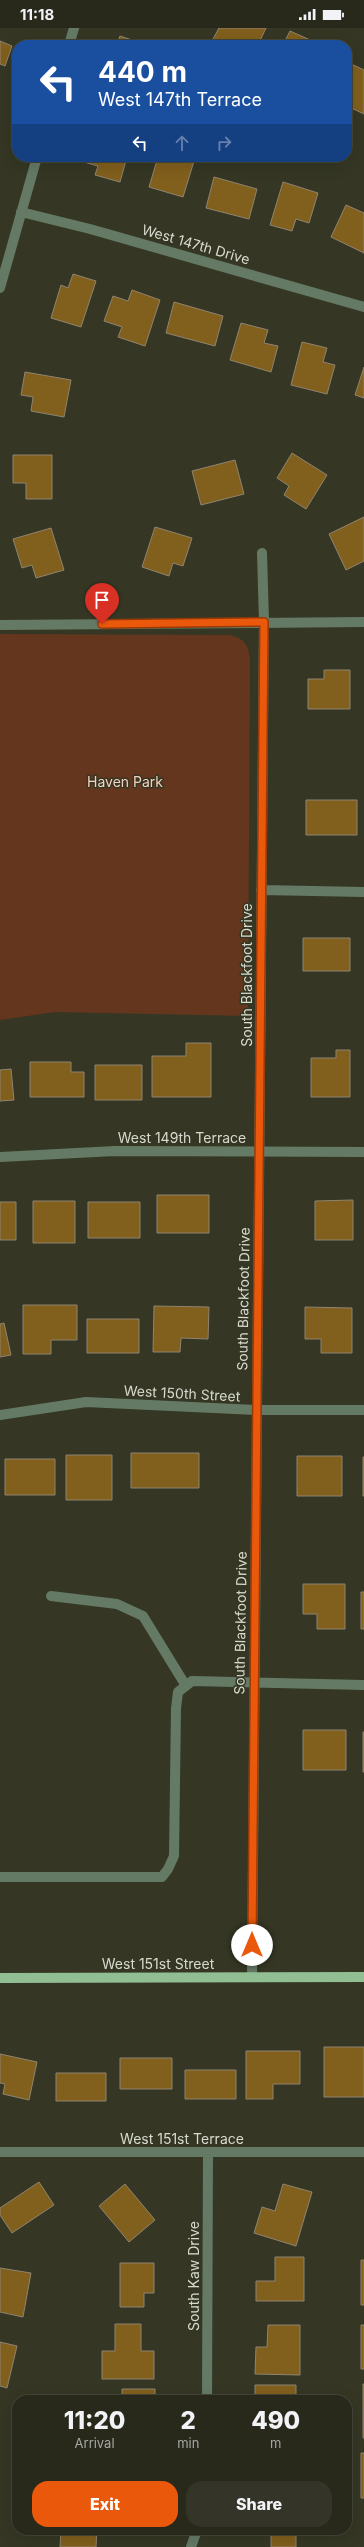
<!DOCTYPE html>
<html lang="en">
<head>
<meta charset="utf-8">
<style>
	body { margin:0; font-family:Inter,sans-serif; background:#343528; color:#f1f3f6; height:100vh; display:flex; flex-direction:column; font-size:15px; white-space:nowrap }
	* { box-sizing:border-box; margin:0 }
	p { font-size:13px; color:#a5a6a3 }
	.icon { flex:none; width:22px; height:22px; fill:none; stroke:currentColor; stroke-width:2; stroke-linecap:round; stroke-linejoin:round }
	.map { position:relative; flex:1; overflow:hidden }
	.side { position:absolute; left:12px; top:2367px; width:340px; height:140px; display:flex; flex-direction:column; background:#28291b; border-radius:16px; box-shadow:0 4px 16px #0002,0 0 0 1px #44453a }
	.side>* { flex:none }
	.banner { position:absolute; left:12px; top:12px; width:340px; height:122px; border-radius:16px; box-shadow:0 4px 16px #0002,0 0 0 1px #44453a; background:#1a4fa0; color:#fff; overflow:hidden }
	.pin { position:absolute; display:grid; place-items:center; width:34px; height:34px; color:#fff; margin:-41px -17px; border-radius:50% 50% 50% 0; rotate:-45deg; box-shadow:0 0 4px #0007 }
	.pin .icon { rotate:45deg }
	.me { position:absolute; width:44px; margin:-22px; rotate:0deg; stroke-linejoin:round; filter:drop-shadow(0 0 3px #0008) }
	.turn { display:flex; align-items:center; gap:14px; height:84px; padding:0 20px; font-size:18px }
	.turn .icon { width:52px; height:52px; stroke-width:2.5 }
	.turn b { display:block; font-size:28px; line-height:34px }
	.lanes { display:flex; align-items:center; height:38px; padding:0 20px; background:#0003; justify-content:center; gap:20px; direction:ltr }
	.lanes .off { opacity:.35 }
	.eta { display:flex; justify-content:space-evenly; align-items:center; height:68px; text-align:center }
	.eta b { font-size:24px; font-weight:800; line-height:28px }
	.action { display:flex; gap:8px; margin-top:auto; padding:8px 20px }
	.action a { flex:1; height:46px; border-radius:16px; background:#ea580c; color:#fff; font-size:16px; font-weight:800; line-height:46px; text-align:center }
	.action a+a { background:#343528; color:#f1f3f6 }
	.status { display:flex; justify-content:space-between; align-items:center; height:28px; padding:0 20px; background:#28291b; direction:ltr }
	.status svg { height:11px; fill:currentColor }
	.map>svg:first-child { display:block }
	.green { fill:#64361e }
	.building { fill:#815f1d; stroke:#908471 }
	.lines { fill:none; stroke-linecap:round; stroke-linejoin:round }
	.minor { stroke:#647a65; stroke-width:10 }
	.major { stroke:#91be93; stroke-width:10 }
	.route-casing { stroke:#983908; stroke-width:10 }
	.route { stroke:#ea580c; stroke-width:7 }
	.labels { text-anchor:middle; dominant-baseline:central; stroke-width:3; stroke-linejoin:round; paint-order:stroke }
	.street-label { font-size:14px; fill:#d8dace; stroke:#353724 }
	.park-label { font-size:14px; fill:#f6d1bf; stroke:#353724 }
</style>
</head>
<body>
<div class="status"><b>11:18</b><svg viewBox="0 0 49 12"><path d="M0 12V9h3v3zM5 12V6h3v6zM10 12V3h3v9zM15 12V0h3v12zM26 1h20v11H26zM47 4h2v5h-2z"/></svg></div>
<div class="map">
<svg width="364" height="2519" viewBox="0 0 364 2519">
	<rect width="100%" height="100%" fill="#353724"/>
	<!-- green -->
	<path class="green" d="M0 606 229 607C244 610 249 617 250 632L248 988 55 984 0 992Z"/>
	<!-- building -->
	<path class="building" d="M219 0H266L258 17H225L213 11Z
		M290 3 317 15 316 17H283Z
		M120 8 147 17H117Z
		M0 13 12 18 5 38 0 36Z
		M347 34 364 42V86L347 78Z
		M86 129H127L120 154 95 147 98 138 84 134Z
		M158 129 195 130 183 169 149 159Z
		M214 149 257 161 249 191 206 180Z
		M283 154 318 165 309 195 296 191 292 203 270 197Z
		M346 177 364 185V225L331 209Z
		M73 246 96 253 81 299 51 290 61 257 68 260Z
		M132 262 160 272 145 318 118 309 122 299 104 293 113 268 128 273Z
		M174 274 223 288 215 318 166 305Z
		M241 295 268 302 264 315 278 318 271 344 230 332Z
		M302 314 327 320 323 334 335 337 327 366 291 357Z
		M364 339V370L355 367Z
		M25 344 71 352 64 389 31 383 33 369 21 367Z
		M292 425 327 447 306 481 284 467 289 458 277 450Z
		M13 427H52V471H26V455H13Z
		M235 432 244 466 201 477 192 443Z
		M364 489V533L346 542 329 506Z
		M155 499 192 510 183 538 173 535 169 548 142 539Z
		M51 500 64 542 36 550 32 537 22 540 13 511Z
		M324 642H350V681H308V651H324Z
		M306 772H357V807H306Z
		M303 910H350V943H303Z
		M186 1015H211V1069H152V1028H186Z
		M336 1022H350V1069H311V1030H336Z
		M30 1034H71V1044H84V1069H30Z
		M95 1037H142V1072H95Z
		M11 1041 14 1072 0 1073V1042Z
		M157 1167H209V1205H157Z
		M353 1172V1212H315V1173Z
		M33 1173H75V1215H33Z
		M0 1174H16V1212H0Z
		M88 1174H140V1210H88Z
		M23 1277H77V1312H51V1326H23Z
		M154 1278 209 1279 208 1311 181 1310 180 1324H153Z
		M305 1279 352 1280V1325H321V1311H305Z
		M87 1291H139V1325H87Z
		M4 1295 11 1327 0 1329V1296Z
		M131 1425H199V1460H131Z
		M66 1427H112V1472H66Z
		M297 1428H342V1468H297Z
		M363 1429H364V1468H363Z
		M5 1431H55V1467H5Z
		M303 1556H345V1601H317V1586H303Z
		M361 1564H364V1601H361Z
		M303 1702H346V1742H303Z
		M363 1704H364V1744H363Z
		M324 2019H364V2069H324Z
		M246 2023H300V2056H273V2071H246Z
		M0 2026 37 2034 29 2072 3 2066 5 2056 0 2055Z
		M120 2030H172V2061H120Z
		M185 2042H236V2071H185Z
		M56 2045H106V2073H56Z
		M39 2154 54 2177 12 2205 0 2187V2180Z
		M125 2156 155 2192 129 2214 99 2178Z
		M283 2156 312 2164 296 2218 254 2205 262 2179 275 2183Z
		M275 2229H304V2273H256V2253H275Z
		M361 2232H364V2277H361Z
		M120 2235H154V2265H144V2279H120Z
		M0 2240 31 2245 23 2289 0 2284Z
		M115 2296H141V2323H154V2351H102V2323H115Z
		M268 2297H300V2347L255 2346 256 2319H267Z
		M361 2297H364V2341H361Z
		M0 2314 17 2318 7 2360 0 2358Z
		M363 2356H364V2410H363Z
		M255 2357H296V2372H255Z
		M122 2361H155V2372H122Z
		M361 2425H364V2470H361Z
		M61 2502H97L96 2519H60Z
		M271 2502H296V2519H271Z"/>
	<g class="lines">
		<!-- minor -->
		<path class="minor" d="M69 17 74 0
			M21 184 90 201 364 279
			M0 260 37 129
			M0 597 364 594
			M261 862 364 864
			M0 1129 115 1123 364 1124
			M0 1387 86 1374 256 1382H364
			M51 1568 117 1576 143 1588 186 1658
			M0 1849H162L168 1841 174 1828 176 1680 178 1664 192 1653 364 1657
			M252 1949 264 594 262 525
			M0 2124H364
			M207 2372 208 2124
			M191 2519 197 2502"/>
		<!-- major -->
		<path class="major" d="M0 1950 364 1949"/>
	</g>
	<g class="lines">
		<defs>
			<path id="route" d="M102 596 264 594 252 1917"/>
		</defs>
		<!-- route casing -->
		<use href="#route" class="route-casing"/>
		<!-- route -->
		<use href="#route" class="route"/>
	</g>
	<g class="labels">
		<!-- street labels -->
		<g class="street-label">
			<text transform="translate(196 216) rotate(16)">West 147th Drive</text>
			<text transform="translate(246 947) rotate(-90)">South Blackfoot Drive</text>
			<text x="182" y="1109">West 149th Terrace</text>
			<text transform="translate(243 1271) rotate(-89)">South Blackfoot Drive</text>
			<text transform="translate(182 1365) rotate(3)">West 150th Street</text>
			<text transform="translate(240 1595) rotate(-89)">South Blackfoot Drive</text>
			<text x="158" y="1935">West 151st Street</text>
			<text x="182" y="2110">West 151st Terrace</text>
			<text transform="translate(193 2248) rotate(-90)">South Kaw Drive</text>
		</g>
		<!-- park labels -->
		<g class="park-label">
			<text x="125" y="753">Haven Park</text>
		</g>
	</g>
</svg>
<div class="pin" style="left:102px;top:596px;background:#d93025"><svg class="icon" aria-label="arrive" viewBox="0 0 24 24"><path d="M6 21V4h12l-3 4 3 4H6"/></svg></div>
<svg class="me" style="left:252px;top:1917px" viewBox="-20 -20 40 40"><circle r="19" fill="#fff"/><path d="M0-13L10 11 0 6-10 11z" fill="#ea580c"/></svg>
<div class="banner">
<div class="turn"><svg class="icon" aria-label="left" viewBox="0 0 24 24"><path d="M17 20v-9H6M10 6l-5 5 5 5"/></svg><div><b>440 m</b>West 147th Terrace</div></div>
<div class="lanes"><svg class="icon" aria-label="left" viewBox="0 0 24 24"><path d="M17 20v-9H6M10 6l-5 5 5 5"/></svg><svg class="icon off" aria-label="ahead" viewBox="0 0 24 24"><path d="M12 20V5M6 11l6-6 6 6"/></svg><svg class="icon off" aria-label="right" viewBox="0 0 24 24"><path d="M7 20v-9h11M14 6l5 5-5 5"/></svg></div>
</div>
<section class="side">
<div class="eta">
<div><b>11:20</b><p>Arrival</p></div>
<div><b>2</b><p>min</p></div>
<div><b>490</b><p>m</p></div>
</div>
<div class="action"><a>Exit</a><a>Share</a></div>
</section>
</div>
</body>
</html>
